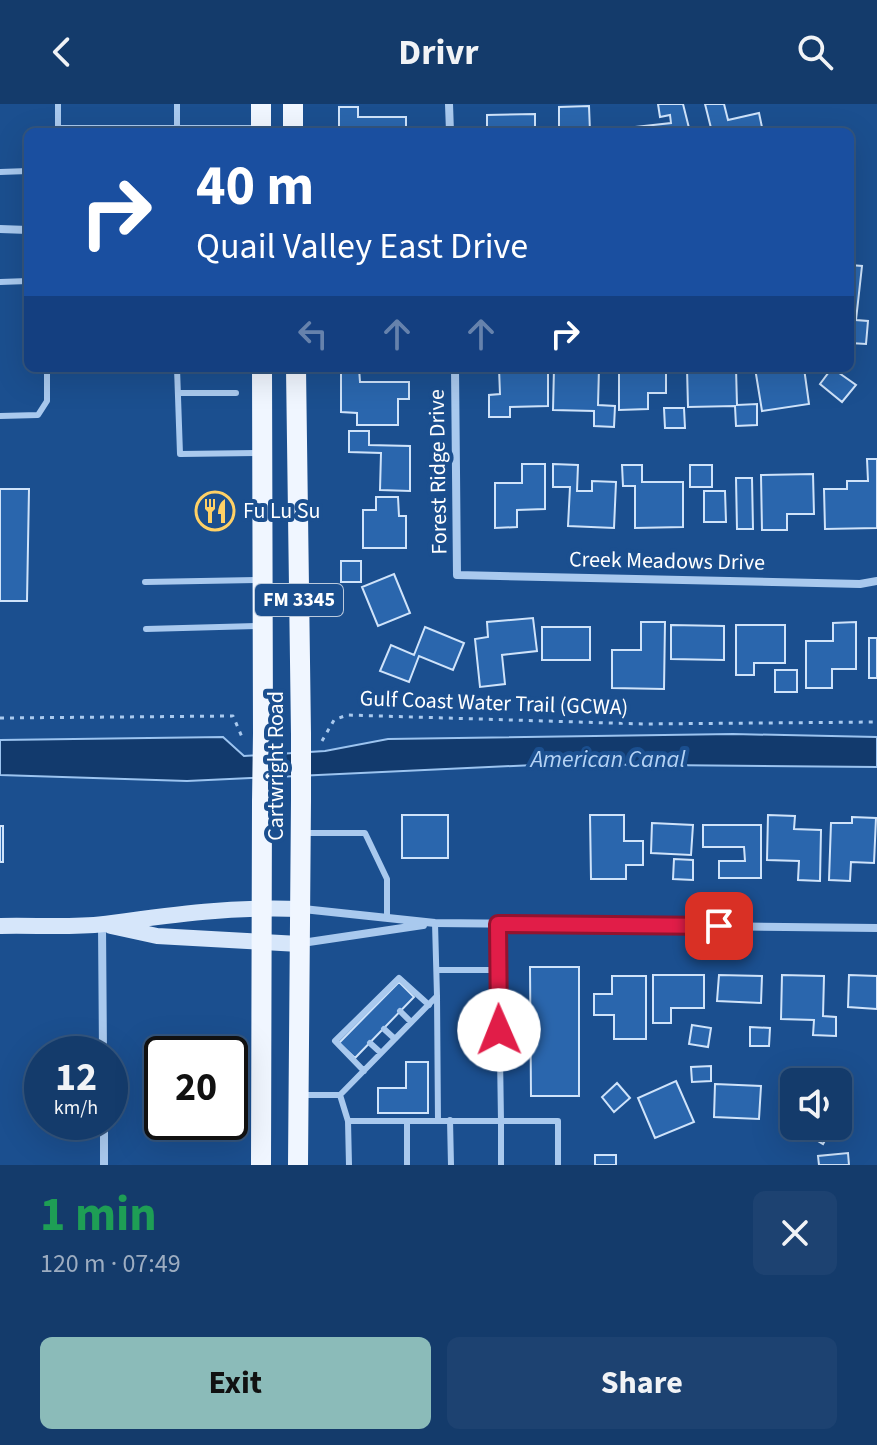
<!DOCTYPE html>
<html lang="en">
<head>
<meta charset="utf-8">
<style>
	body { margin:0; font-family:"Source Sans 3",sans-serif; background:#1d4271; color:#f1f3f6; height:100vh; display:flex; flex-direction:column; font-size:30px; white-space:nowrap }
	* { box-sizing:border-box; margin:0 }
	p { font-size:26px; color:#9dadc1 }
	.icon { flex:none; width:44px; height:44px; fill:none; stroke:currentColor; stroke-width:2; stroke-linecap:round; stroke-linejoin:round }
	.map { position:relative; height:1061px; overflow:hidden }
	.sheet { display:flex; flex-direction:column; background:#143b6b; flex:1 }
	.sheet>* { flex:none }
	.banner { position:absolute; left:24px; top:24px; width:830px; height:244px; border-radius:12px; box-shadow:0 8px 32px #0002,0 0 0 2px #33557e; background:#1a4fa0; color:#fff; overflow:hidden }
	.buttons { position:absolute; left:780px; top:964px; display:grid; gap:16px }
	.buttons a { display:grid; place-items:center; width:72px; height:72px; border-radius:12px; background:#143b6b; box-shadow:0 8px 32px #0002,0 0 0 2px #33557e; font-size:40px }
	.speed { position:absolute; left:24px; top:932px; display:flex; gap:16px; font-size:40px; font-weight:700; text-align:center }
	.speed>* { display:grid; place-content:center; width:104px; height:104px; border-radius:50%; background:#143b6b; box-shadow:0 8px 32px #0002,0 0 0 2px #33557e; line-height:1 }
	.speed small { font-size:20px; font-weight:400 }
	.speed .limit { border:4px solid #111; border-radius:12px; background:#fff; color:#111 }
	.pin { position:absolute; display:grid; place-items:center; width:68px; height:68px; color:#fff; margin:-34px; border-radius:16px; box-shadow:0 4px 12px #0006 }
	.me { position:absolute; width:88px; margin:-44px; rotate:359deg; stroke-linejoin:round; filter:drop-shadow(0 0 6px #0008) }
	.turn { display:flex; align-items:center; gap:28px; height:168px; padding:0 40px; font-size:36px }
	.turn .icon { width:104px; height:104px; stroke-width:2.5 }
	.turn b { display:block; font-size:56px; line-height:68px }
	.lanes { display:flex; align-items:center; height:76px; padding:0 40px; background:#0003; justify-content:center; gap:40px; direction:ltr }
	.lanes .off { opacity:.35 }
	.round { display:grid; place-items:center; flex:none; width:84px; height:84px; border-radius:12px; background:#1d4271 }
	.overview { display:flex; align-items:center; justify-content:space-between; height:136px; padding:0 40px }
	h1 { font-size:48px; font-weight:700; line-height:60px; color:#1e9e55 }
	.cta { display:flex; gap:16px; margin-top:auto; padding:16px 40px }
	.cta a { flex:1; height:92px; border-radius:12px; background:#8bbbb9; color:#111; font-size:32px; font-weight:700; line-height:92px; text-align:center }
	.cta a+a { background:#1d4271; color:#f1f3f6 }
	header { display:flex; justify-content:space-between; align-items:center; height:104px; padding:0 40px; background:#143b6b; font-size:36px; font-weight:700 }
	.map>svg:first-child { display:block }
	.water { fill:#123a6d; stroke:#9cc4f0; stroke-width:2 }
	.building { fill:#2a66ad; stroke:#cfe3fa; stroke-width:2 }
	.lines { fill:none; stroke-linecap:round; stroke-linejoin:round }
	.path { stroke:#a9c9ee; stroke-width:3; stroke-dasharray:4 6; stroke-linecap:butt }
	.lane { stroke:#a9c9ee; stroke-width:6 }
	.street { stroke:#a9c9ee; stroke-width:8 }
	.secondary { stroke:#d6e6fa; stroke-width:16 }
	.primary { stroke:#f0f6ff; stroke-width:20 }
	.primary-bridge { stroke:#f0f6ff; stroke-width:20 }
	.route-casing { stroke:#92132f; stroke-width:20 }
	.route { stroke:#e11d48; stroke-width:14 }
	.labels { text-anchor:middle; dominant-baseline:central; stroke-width:8; stroke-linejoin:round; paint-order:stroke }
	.shield { fill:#1b4f8f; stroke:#bbcadd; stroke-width:2 }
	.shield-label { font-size:20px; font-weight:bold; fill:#fff }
	.street-label { font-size:22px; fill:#fff; stroke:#1b4f8f }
	.poi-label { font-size:22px; fill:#fff; stroke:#1b4f8f; text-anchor:start }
	.water-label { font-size:24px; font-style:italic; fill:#b5d3f5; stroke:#1b4f8f }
</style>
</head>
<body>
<header><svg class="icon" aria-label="back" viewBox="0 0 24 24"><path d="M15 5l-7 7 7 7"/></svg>Drivr<svg class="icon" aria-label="search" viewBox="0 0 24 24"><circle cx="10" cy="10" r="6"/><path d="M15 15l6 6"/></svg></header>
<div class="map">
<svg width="877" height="1061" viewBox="0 0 877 1061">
	<rect width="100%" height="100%" fill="#1b4f8f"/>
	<!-- water -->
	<path class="water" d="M733 630 877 633V663L556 660 187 677 0 671V636L223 633 244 652 325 647 388 635Z"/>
	<!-- building -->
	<path class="building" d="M658 0H683L690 28H626L625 24 671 19 670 11 660 13Z
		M705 0H724L728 16 759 9 763 28H712Z
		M589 2 590 28H559V3Z
		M339 3H358V13H406V28L339 25Z
		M535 10V28H487V11Z
		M850 161 862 162 856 216 868 217 866 240 850 239Z
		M341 264H359L360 278H409V295H398V321H357V309L341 308Z
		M499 264H548V302L510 303V313H489V291L500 290Z
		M554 264H599L598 301 615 302 614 323 594 322V307L553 306Z
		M619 264H666V289H648V305L619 306Z
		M687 264H736L737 301 757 300V321L736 322 735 302 688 303Z
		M755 264H804L809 300 762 307Z
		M832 264 856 281 842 298 820 280Z
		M664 304H684L685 324H665Z
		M349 327H369V341L410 342V387L380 386 381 349 349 348Z
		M867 355H877V424L825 425 824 385H847V377H868Z
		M522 360H545V405L517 406V423L495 424V379H522Z
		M553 360 578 361 577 387H592V377L616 378 614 424 568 422 570 383H553Z
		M622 361H642V378H683V423L635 424V382H623Z
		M690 361H712V383H690Z
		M813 370 814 410H787V426H762L761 371Z
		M736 374H752L753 425H737Z
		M0 385H29L27 497H0Z
		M704 387H725L726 418H704Z
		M376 393H398L399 412H406V444H363V406H376Z
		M341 457H361V478H341Z
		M394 470 410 509 378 522 362 483Z
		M533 514 537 547 502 551 505 580 480 583 475 535 488 533 487 518Z
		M641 518H665L664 585 612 584V546H641Z
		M856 518V565H832V584H806V537H833V519Z
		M671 521 724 522V556L671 555Z
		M736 521H785V559H754V571H736Z
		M425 523 464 539 453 566 419 552 409 578 380 567 391 541 414 551Z
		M542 523H590V556H542Z
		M869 534H877V574H869Z
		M775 566H797V588H775Z
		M402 711H448V754H402Z
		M590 711H624V737H643V761H626V775H591Z
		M768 711 795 712 794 725 821 726 820 777 798 776 799 757 767 756Z
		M852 713 876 714 874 759 851 758 850 777 829 776 831 719H852Z
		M652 719 693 721 691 751 651 749Z
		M703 721H761V774H719V757H745L744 743H703Z
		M0 722H3V758H0Z
		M674 755 693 756V776L673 775Z
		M530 863H579V992H531Z
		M653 871H704V904H671V919H653Z
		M719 871 762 872 761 899 717 897Z
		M782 871 824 872 823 912 836 913V932L813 931 814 916 781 915Z
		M849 871 877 872V905L848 903Z
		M612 872H646V935H614V911H594V890H612Z
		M399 878 414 893 355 954 339 939Z
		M692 921 711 924 708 943 689 940Z
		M750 923 770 924 769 942H750Z
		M406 958H428V1009H378V984H406Z
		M711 962V977L692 978 691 963Z
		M791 974 798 978H794V1002L780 993Z
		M676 977 694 1018 655 1034 638 994Z
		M617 979 630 994 614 1008 602 993Z
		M715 980 761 982 759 1015 714 1013Z
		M794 1002V1022H833L823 1040 785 1017Z
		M848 1049 849 1061H819L818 1052Z
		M595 1051H616V1061H595Z"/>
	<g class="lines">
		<!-- path -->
		<path class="path" d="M0 614 233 612 242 633
			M322 637 334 616 347 611 644 620 877 618"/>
		<!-- lane -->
		<path class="lane" d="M58 0V24
			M177 0V24
			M58 24H258
			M0 68 28 67
			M26 177 27 126
			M0 178 28 177
			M177 264 180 350 259 349
			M178 289H236
			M0 312 38 311 47 297V264
			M145 478 259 476
			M146 525 259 522
			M303 729H365L387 775V814
			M498 820 501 1017H558V1061
			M437 866H498
			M437 892 438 1017
			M400 907 411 918
			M384 925 395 935
			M370 939 381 949
			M364 967 335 937 399 874 429 901
			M302 991H340L437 892 435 819
			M340 991 348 1017 349 1061
			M450 1016 451 1061
			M348 1017H501V1061
			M407 1017V1061"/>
		<!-- street -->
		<path class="street" d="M449 0 450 28
			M0 125 28 126
			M455 264 457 471 860 480 877 477
			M303 805 435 819 877 824
			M102 821 103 950
			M302 839 423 821
			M104 1018V1061"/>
		<!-- secondary -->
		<path class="secondary" d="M0 822C34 821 70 824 104 820 170 811 233 802 300 805
			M111 822 157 832 299 840"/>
		<!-- primary -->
		<path class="primary" d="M261 0V28
			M293 0V28
			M262 264 263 629
			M296 264 301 630
			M261 1061 262 698
			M298 1061 301 696"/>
		<!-- primary-bridge -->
		<path class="primary-bridge" d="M301 696V630
			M262 698 263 629"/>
	</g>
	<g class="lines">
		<defs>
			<path id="route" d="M499 926 498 820 719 822"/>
		</defs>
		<!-- route casing -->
		<use href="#route" class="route-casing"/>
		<!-- route -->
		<use href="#route" class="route"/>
	</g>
	<!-- icons -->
	<defs>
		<symbol id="restaurant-ring" viewBox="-11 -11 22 22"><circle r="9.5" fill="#1b4f8f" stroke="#ffd166" stroke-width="1.5"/><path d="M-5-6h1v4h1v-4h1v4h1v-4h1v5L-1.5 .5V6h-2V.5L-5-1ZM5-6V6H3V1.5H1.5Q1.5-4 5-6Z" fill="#ffd166"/></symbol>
	</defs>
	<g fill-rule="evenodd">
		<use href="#restaurant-ring" x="193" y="385" width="44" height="44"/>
	</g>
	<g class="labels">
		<!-- shield labels -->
		<rect class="shield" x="255" y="480" width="88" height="32" rx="6"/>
		<g class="shield-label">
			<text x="299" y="496">FM 3345</text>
		</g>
		<!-- street labels -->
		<g class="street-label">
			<text transform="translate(438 368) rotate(-91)">Forest Ridge Drive</text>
			<text transform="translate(667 457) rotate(1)">Creek Meadows Drive</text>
			<text transform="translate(494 599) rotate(2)">Gulf Coast Water Trail (GCWA)</text>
			<text transform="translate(276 662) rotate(-90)">Cartwright Road</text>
		</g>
		<!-- poi labels -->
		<g class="poi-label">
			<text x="243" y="407">Fu Lu Su</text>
		</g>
		<!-- water labels -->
		<g class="water-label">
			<text x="608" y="655">American Canal</text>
		</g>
	</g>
</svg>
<div class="buttons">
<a><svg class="icon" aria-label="sound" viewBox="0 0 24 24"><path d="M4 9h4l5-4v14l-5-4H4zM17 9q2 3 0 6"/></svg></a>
</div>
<div class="speed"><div>12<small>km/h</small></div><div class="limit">20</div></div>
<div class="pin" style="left:719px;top:822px;background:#d93025"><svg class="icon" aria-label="arrive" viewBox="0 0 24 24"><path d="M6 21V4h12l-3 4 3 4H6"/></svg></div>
<svg class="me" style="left:499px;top:926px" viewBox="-20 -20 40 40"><circle r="19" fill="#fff"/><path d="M0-13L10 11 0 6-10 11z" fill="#e11d48"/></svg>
<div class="banner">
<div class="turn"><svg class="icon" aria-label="right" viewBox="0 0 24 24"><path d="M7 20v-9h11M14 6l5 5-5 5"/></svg><div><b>40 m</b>Quail Valley East Drive</div></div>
<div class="lanes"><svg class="icon off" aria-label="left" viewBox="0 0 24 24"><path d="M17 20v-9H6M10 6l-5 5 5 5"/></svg><svg class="icon off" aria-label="ahead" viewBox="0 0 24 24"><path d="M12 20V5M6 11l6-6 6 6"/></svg><svg class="icon off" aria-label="ahead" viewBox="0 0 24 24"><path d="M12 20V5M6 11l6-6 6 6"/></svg><svg class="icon" aria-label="right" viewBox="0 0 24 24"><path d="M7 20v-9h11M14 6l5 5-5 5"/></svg></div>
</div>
</div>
<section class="sheet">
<div class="overview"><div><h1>1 min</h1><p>120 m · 07:49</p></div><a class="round"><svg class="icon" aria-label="close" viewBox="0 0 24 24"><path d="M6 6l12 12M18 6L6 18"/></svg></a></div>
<div class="cta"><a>Exit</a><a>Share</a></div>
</section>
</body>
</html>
